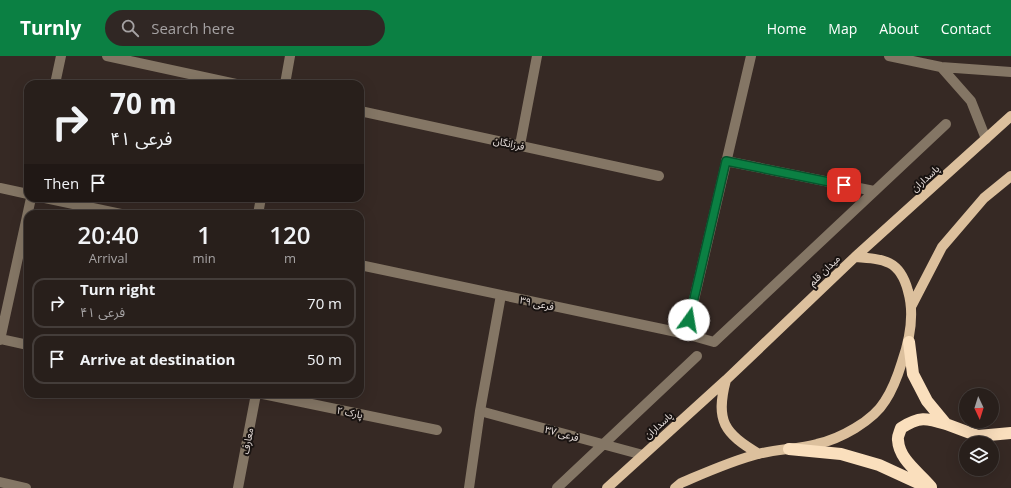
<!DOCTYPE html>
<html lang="en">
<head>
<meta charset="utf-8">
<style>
	body { margin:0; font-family:"Open Sans","Noto Sans Arabic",sans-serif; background:#302724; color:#f1f3f6; height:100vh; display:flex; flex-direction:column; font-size:15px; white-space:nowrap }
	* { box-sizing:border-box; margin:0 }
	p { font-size:13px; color:#a5a2a3 }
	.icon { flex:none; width:22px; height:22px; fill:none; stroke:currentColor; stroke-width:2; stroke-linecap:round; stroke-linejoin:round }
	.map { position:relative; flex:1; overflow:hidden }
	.sheet { position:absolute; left:24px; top:154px; width:340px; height:188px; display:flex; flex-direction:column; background:#281f1b; border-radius:12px; box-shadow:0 4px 16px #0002,0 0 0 1px #443d3a }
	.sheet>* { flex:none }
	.guide { position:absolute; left:24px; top:24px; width:340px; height:122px; border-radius:12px; box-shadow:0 4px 16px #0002,0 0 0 1px #443d3a; background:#281f1b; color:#f1f3f6; overflow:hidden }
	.needle { width:26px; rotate:176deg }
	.fabs { position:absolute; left:959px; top:332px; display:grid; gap:8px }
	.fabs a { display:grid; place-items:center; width:40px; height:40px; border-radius:50%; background:#281f1b; box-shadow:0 4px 16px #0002,0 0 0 1px #443d3a; font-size:20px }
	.pin { position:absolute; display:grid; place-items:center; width:34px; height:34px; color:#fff; margin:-17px; border-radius:8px; box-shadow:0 2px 6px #0006 }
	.me { position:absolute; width:44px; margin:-22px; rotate:13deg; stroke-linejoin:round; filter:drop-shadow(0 0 3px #0008) }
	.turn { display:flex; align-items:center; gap:14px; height:84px; padding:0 20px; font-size:18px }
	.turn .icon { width:52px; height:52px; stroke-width:2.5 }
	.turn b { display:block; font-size:28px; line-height:34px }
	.then { display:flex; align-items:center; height:38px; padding:0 20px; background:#0003; gap:8px; font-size:15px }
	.eta { display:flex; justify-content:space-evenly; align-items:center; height:68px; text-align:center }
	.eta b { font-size:24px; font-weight:600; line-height:28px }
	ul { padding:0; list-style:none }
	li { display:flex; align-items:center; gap:12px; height:50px; margin:0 8px 6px; padding:0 12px; border:2px solid #443d3a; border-radius:12px }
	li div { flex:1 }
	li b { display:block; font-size:15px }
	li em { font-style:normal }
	header { display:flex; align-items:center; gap:24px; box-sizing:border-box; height:56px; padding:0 20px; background:#0b8043; color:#fff }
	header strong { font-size:19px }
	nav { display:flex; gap:22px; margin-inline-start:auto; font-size:14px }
	.search { width:280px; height:36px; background:#302724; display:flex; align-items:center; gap:10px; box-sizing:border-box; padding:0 14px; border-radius:22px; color:#a5a2a3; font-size:15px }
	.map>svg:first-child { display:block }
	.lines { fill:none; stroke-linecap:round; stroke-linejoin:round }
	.minor { stroke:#847665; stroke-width:10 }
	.major { stroke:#dcc09d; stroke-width:10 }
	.highway { stroke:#fadfbd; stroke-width:12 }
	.route-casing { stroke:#07532c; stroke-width:10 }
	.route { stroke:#0b8043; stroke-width:7 }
	.labels { text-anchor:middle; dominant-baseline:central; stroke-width:4; stroke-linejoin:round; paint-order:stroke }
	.street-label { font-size:10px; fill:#e9e0dd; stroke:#191311 }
</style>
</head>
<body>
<header>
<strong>Turnly</strong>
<div class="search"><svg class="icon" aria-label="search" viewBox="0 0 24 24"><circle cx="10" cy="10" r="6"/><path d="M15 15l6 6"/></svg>Search here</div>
<nav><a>Home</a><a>Map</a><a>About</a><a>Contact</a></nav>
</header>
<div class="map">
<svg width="1011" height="432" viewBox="0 0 1011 432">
	<rect width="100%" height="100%" fill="#362924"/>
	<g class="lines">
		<!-- minor -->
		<path class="minor" d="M107 0 236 28
			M889 0 941 11 1011 16
			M941 11 971 45 986 83
			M55 28 61 0
			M285 28 290 0
			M360 55 659 120
			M520 89 537 0
			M726 105 874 135
			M0 132 28 138
			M45 142 121 158
			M258 158 261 142
			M360 209 686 278 714 286 946 68
			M686 278 751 0
			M0 283 28 289
			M0 284 31 142
			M263 338 437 374
			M480 355 643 399
			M0 426 26 432
			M238 432 256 338
			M469 432 480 355 501 239
			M557 432 697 300"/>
		<!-- major -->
		<path class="major" d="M855 201 1011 60
			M912 249 942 191 984 142 1011 120
			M607 432 726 324
			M675 432 681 427C707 416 731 405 758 398 777 393 798 393 817 388 840 383 873 365 885 345 893 333 898 319 902 306 910 283 915 259 908 235 900 204 884 203 855 201L726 324C715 365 724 377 759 398"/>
		<!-- highway -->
		<path class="highway" d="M909 286 913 318 927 345 946 368 978 380 1011 377
			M789 393 841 398 879 409 929 432
			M931 431C920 417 899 404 898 384 897 381 900 376 901 372 920 360 926 362 946 368"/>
	</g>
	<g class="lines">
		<defs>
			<path id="route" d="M689 264 726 105 844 129"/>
		</defs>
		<!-- route casing -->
		<use href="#route" class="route-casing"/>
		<!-- route -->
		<use href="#route" class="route"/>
	</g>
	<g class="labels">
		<!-- street labels -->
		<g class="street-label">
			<text transform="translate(509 87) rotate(12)">فرزانگان</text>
			<text transform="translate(925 122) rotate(-42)">پاسداران</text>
			<text transform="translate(824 214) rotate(-44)">میدان قلم</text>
			<text transform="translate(537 247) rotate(12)">فرعی ۳۹</text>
			<text transform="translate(350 356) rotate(12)">پارک ۲</text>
			<text transform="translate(658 369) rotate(-42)">پاسداران</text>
			<text transform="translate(562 377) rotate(15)">فرعی ۳۷</text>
			<text transform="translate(247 385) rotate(-79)">معارف</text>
		</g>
	</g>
</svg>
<div class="fabs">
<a><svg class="needle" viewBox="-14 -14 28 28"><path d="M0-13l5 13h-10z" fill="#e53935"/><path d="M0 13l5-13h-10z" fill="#a5a2a3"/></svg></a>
<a><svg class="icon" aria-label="layers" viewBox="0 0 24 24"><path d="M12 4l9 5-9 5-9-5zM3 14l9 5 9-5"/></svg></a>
</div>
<div class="pin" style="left:844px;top:129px;background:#d93025"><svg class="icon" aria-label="arrive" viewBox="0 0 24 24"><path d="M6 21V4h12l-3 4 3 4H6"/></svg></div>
<svg class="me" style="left:689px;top:264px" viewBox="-20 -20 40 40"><circle r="19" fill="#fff"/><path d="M0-13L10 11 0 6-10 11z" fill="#0b8043"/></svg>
<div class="guide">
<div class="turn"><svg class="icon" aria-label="right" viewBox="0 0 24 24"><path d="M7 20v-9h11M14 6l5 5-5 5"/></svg><div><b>70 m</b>فرعی ۴۱</div></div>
<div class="then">Then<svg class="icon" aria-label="arrive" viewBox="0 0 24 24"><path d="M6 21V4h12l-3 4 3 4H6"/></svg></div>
</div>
<section class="sheet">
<div class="eta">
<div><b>20:40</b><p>Arrival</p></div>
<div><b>1</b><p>min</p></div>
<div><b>120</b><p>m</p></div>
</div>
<ul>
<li><svg class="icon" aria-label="right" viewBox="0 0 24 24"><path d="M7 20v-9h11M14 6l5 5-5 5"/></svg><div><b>Turn right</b><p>فرعی ۴۱</p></div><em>70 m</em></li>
<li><svg class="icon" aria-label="arrive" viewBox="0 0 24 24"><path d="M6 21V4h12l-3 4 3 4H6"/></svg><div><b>Arrive at destination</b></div><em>50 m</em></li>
</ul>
</section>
</div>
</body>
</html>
